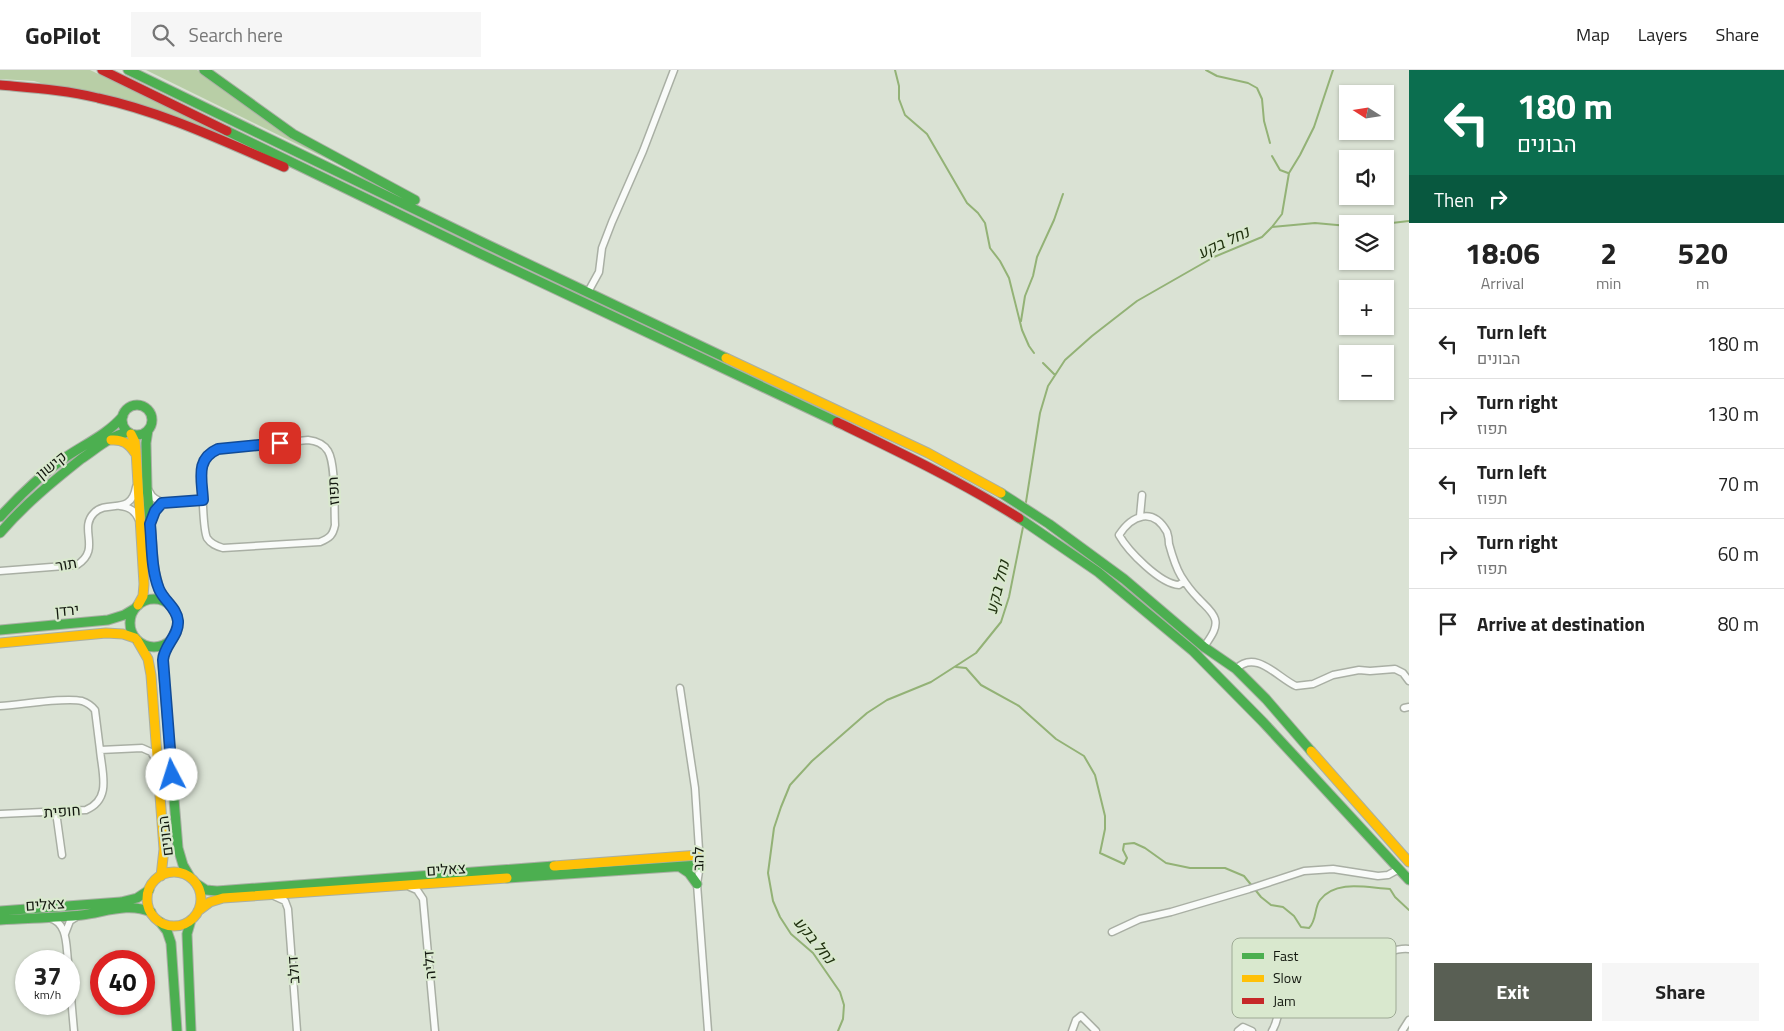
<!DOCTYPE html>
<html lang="en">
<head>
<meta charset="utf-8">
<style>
	body { margin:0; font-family:"Titillium Web",Heebo,sans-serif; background:#f6f6f6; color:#222; height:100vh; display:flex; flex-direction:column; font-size:19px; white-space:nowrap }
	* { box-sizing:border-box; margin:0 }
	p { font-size:16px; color:#767676 }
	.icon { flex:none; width:28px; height:28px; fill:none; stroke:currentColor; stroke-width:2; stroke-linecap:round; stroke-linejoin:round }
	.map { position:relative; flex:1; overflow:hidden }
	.drawer { display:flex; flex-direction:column; background:#fff; width:375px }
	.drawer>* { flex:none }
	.top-card { background:#0b6e4f; color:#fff; overflow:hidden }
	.needle { width:32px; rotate:282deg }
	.buttons { position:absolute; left:1339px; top:15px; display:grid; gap:10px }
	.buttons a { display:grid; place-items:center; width:55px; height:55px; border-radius:0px; background:#fff; box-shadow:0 1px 4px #0004; font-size:25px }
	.speed { position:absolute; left:15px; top:880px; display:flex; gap:10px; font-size:25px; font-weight:700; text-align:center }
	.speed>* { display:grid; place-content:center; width:65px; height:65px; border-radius:50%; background:#fff; box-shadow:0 1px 4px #0004; line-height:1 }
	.speed small { font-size:12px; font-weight:400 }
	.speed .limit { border:8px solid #d22; background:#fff; color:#111 }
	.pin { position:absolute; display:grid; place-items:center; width:42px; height:42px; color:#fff; margin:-21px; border-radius:10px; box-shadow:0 2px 8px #0006 }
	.me { position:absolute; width:55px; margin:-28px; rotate:355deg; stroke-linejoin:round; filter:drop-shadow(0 0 4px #0008) }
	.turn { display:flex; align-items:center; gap:18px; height:105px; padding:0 25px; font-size:22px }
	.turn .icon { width:65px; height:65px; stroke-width:2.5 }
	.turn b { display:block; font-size:35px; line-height:42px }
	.then { display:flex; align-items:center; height:48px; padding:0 25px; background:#0003; gap:10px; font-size:19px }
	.eta { display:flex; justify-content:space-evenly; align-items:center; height:85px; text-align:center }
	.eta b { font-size:30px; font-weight:700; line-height:35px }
	.action { display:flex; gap:10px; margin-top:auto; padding:10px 25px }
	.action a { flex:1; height:58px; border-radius:0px; background:#595f54; color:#fff; font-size:20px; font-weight:700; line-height:58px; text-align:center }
	.action a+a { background:#f6f6f6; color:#222 }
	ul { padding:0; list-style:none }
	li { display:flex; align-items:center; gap:15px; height:70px; padding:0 25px; border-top:1px solid #e0e0e0 }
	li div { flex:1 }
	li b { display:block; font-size:19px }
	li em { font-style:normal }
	header { display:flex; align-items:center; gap:30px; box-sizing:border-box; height:70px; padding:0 25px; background:#fff; border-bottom:1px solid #e0e0e0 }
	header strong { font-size:24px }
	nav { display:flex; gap:28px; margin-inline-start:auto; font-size:18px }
	.search { width:350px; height:45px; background:#f6f6f6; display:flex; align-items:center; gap:12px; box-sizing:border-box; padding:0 18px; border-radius:0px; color:#767676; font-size:19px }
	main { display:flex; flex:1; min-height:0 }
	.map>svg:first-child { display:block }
	.green { fill:#b8cea6 }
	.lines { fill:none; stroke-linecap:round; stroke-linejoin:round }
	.stream { stroke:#93b276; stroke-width:2 }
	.street-casing { stroke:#a9afa4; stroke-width:9 }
	.fast-casing { stroke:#a9afa4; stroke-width:11 }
	.slow-casing { stroke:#a9afa4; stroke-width:11 }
	.jam-casing { stroke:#a9afa4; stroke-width:11 }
	.street { stroke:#f9fbf9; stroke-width:6 }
	.fast { stroke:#4caf50; stroke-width:9 }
	.slow { stroke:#ffc107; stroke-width:9 }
	.jam { stroke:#c62828; stroke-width:9 }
	.route-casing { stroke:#114b97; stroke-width:12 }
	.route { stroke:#1a73e8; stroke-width:9 }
	.labels { text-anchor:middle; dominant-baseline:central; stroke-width:4.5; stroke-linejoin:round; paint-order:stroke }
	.street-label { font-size:15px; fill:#13180f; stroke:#d9e8ce }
	.water-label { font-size:16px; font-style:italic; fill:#213210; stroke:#d9e8ce }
	.key { fill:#d9e8ce; stroke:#9eaa95; stroke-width:1 }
	.key-label { font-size:14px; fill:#13180f }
</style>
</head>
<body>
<header>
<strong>GoPilot</strong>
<div class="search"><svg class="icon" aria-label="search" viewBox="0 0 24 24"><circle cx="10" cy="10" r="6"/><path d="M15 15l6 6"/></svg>Search here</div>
<nav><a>Map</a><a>Layers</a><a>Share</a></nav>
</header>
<main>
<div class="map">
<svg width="1409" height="961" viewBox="0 0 1409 961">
	<rect width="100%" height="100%" fill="#dae2d4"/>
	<!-- green -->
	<path class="green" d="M0 0H90L248 76 34 11 0 9Z
		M146 0H197L231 24 350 100Z"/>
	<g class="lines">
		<!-- stream -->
		<path class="stream" d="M895 0 899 16V29L905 45 927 64 967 133 978 143 985 153 990 178 1000 191 1009 208 1022 260 1029 276 1034 283
			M1206 0 1217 6 1248 13 1257 18 1262 29 1264 51 1270 73
			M1272 86 1280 100 1288 103
			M1383 154 1409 151
			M1272 157 1315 153 1348 156
			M1021 251 1025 226 1033 206 1037 187 1054 150 1063 124
			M1043 293 1055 305
			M1026 432 1040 343 1048 316 1065 290 1092 266 1137 231 1214 187 1262 167 1272 157 1282 144 1289 103 1300 85 1314 57 1333 0
			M956 597 966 598 981 615 1019 636 1056 669 1084 686 1095 705 1105 746V759L1100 783 1124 794 1127 788 1123 780 1124 774 1134 773 1145 778 1166 793 1190 798H1225L1244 806 1261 827 1271 835 1283 837 1294 846 1301 857 1309 858C1317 850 1314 838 1320 830 1336 809 1368 818 1390 819L1395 827 1409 840
			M838 961 843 949 844 935 840 922 813 883 791 864 780 847 773 831 768 803 774 758 781 737 790 715 812 691 867 643 887 630 931 612 976 583 1001 552 1009 527 1023 457"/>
		<defs>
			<path id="street" d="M588 222 599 202 602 178 612 152 643 81 674 0
				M308 370C316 371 323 373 328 381 336 394 334 438 335 455 333 465 330 468 320 472L223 478C216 476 211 474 207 468 203 459 200 395 205 387 208 383 213 381 218 379Z
				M149 421C157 440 186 431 203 430
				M120 436C130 437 135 441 139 450
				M1140 446 1142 425
				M151 450 155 441 162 433
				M0 501 77 495C102 479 78 459 94 443 108 429 131 446 136 417
				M1184 511 1179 515C1160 514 1128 481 1119 465 1132 445 1153 437 1167 462 1168 465 1169 470 1169 474 1172 485 1175 496 1181 506 1186 514 1191 521 1198 528 1204 535 1212 540 1215 549 1218 559 1209 569 1204 577
				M1236 599C1256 579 1278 608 1296 616L1313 614 1333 605 1359 600 1370 601 1395 599 1403 603 1409 611
				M680 618 695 718 700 795 697 814 708 961
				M0 636C20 635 65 627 82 631 88 633 91 635 95 640L100 680
				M1404 638 1409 637
				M56 742 62 785
				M0 744 86 740C112 729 102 703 100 680L142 678 151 682 156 690
				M410 817 417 820 423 829 435 961
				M274 826 285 831 288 839 297 961
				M49 848C68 852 66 876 68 891
				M1112 862 1140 849 1171 842 1249 819 1304 801 1333 799 1378 806 1388 805 1399 799
				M65 864 70 851 78 846
				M69 904 74 961
				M1250 935 1317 941 1326 927
				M1072 961 1076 950 1081 946 1096 961
				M1238 961 1243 957 1252 961
				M1272 961C1282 945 1278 923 1286 906 1288 901 1292 898 1296 894 1319 870 1345 887 1372 886 1385 885 1396 877 1409 879
				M1402 961 1409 950"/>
			<path id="fast" d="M128 0 486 174 726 288
				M204 0 293 64 415 130
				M227 61 481 184 837 352
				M122 350a15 15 0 1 1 30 0a15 15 0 1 1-30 0Z
				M148 360 146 373 147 417 154 499 159 520 168 533
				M1001 423 1049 454 1124 509 1204 577 1236 599 1266 629 1311 681
				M0 447C19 426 40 406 63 389 83 375 107 365 123 346
				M1019 448 1098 502 1193 581 1263 652 1409 810
				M0 463C24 435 52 412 81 389 96 379 110 366 128 362
				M130 553a24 24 0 1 1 48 0a24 24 0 1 1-48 0Z
				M0 560 108 550 124 545 134 539
				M169 572 163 585V595L178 778 183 795 190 807
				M680 797 689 803 697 814
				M507 808 700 795
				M197 814 206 820 217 821 554 796
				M0 841 121 832 137 828 149 820
				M0 850C27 848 55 848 82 845 105 842 129 832 151 842
				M191 850 187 864 191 961
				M160 852 167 861 171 873 177 961"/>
			<path id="slow" d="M726 288 928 383 1001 423
				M131 364 135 372 136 381 144 514 143 526 138 535
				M111 370C123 369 129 374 135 383
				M137 570 148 589 151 605 164 779 161 806
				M0 573 106 563 123 564 135 568
				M1311 681 1409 792
				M554 796 699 785
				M147 829a27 27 0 1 1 54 0a27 27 0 1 1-54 0Z
				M198 841 210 832 223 828 507 808"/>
			<path id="jam" d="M102 0 227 61
				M0 15C33 18 66 20 98 28 163 42 223 71 284 97
				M837 352C899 382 960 411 1019 448"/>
		</defs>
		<!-- street casing -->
		<use href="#street" class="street-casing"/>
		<!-- fast casing -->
		<use href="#fast" class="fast-casing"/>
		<!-- slow casing -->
		<use href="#slow" class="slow-casing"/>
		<!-- jam casing -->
		<use href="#jam" class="jam-casing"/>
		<!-- street -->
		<use href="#street" class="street"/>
		<!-- fast -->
		<use href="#fast" class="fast"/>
		<!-- slow -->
		<use href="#slow" class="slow"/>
		<!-- jam -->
		<use href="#jam" class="jam"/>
	</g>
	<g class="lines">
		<defs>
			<path id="route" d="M172 705 163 590C164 575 179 566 178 551 177 538 164 531 159 519 151 499 152 475 150 454L155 441 162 433 203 430C202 409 195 389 218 379L280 373"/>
		</defs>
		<!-- route casing -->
		<use href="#route" class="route-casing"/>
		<!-- route -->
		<use href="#route" class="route"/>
	</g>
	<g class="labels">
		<!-- street labels -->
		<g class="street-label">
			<text transform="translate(51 395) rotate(-39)">קישון</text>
			<text transform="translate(333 421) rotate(-93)">תפוז</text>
			<text transform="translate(66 494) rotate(-10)">תור</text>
			<text transform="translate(67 540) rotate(-5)">ירדן</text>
			<text transform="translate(62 741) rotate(-4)">חופית</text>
			<text transform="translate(165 766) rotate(-97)">הבונים</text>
			<text transform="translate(698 789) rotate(-89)">להב</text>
			<text transform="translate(446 799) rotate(-4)">צאלים</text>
			<text transform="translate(45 834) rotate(-4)">צאלים</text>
			<text transform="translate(429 895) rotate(-95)">דליה</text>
			<text transform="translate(293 900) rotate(-94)">דולב</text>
		</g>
		<!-- water labels -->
		<g class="water-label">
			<text transform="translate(1223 172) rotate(-25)">נחל בקע</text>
			<text transform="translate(997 517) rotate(-76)">נחל בקע</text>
			<text transform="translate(815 870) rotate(51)">נחל בקע</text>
		</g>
	</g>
	<!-- legend -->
	<rect x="1232" y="868" width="164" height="80" rx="8" class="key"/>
	<rect x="1242" y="883" width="22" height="6" fill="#4caf50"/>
	<rect x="1242" y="905" width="22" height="7" fill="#ffc107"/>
	<rect x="1242" y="928" width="22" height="6" fill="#c62828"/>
	<g class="key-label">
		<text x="1273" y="891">Fast</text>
		<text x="1273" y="913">Slow</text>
		<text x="1273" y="936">Jam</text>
	</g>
</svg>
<div class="buttons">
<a><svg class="needle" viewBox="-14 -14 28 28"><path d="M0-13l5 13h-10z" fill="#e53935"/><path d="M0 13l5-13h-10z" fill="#767676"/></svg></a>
<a><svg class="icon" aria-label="sound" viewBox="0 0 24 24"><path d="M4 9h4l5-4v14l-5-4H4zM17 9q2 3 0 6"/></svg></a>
<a><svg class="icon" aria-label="layers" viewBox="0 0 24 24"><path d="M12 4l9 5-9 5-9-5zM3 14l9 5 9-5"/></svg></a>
<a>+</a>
<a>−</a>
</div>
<div class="speed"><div>37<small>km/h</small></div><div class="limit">40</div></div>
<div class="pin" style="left:280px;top:373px;background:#d93025"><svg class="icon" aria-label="arrive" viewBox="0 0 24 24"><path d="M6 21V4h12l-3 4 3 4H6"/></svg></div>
<svg class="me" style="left:172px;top:705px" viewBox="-20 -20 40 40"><circle r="19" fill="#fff"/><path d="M0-13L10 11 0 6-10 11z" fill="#1a73e8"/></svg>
</div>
<section class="drawer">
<div class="top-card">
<div class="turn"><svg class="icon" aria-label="left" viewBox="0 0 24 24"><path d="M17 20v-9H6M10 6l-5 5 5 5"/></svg><div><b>180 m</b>הבונים</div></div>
<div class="then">Then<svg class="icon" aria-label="right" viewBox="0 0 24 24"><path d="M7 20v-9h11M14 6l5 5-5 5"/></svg></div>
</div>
<div class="eta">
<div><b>18:06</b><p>Arrival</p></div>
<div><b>2</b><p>min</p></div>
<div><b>520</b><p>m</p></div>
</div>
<ul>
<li><svg class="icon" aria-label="left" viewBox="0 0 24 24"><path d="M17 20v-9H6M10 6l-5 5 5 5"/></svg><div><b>Turn left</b><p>הבונים</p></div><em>180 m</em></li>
<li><svg class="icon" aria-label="right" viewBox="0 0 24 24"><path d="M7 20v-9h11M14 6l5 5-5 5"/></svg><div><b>Turn right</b><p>תפוז</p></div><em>130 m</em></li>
<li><svg class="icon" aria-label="left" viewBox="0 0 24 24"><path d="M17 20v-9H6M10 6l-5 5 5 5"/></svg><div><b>Turn left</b><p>תפוז</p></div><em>70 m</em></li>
<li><svg class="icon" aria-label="right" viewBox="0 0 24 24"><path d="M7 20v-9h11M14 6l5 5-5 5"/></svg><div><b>Turn right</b><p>תפוז</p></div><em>60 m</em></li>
<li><svg class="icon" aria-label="arrive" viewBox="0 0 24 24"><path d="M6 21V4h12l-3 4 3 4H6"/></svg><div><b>Arrive at destination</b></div><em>80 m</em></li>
</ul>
<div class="action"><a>Exit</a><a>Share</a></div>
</section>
</main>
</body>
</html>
